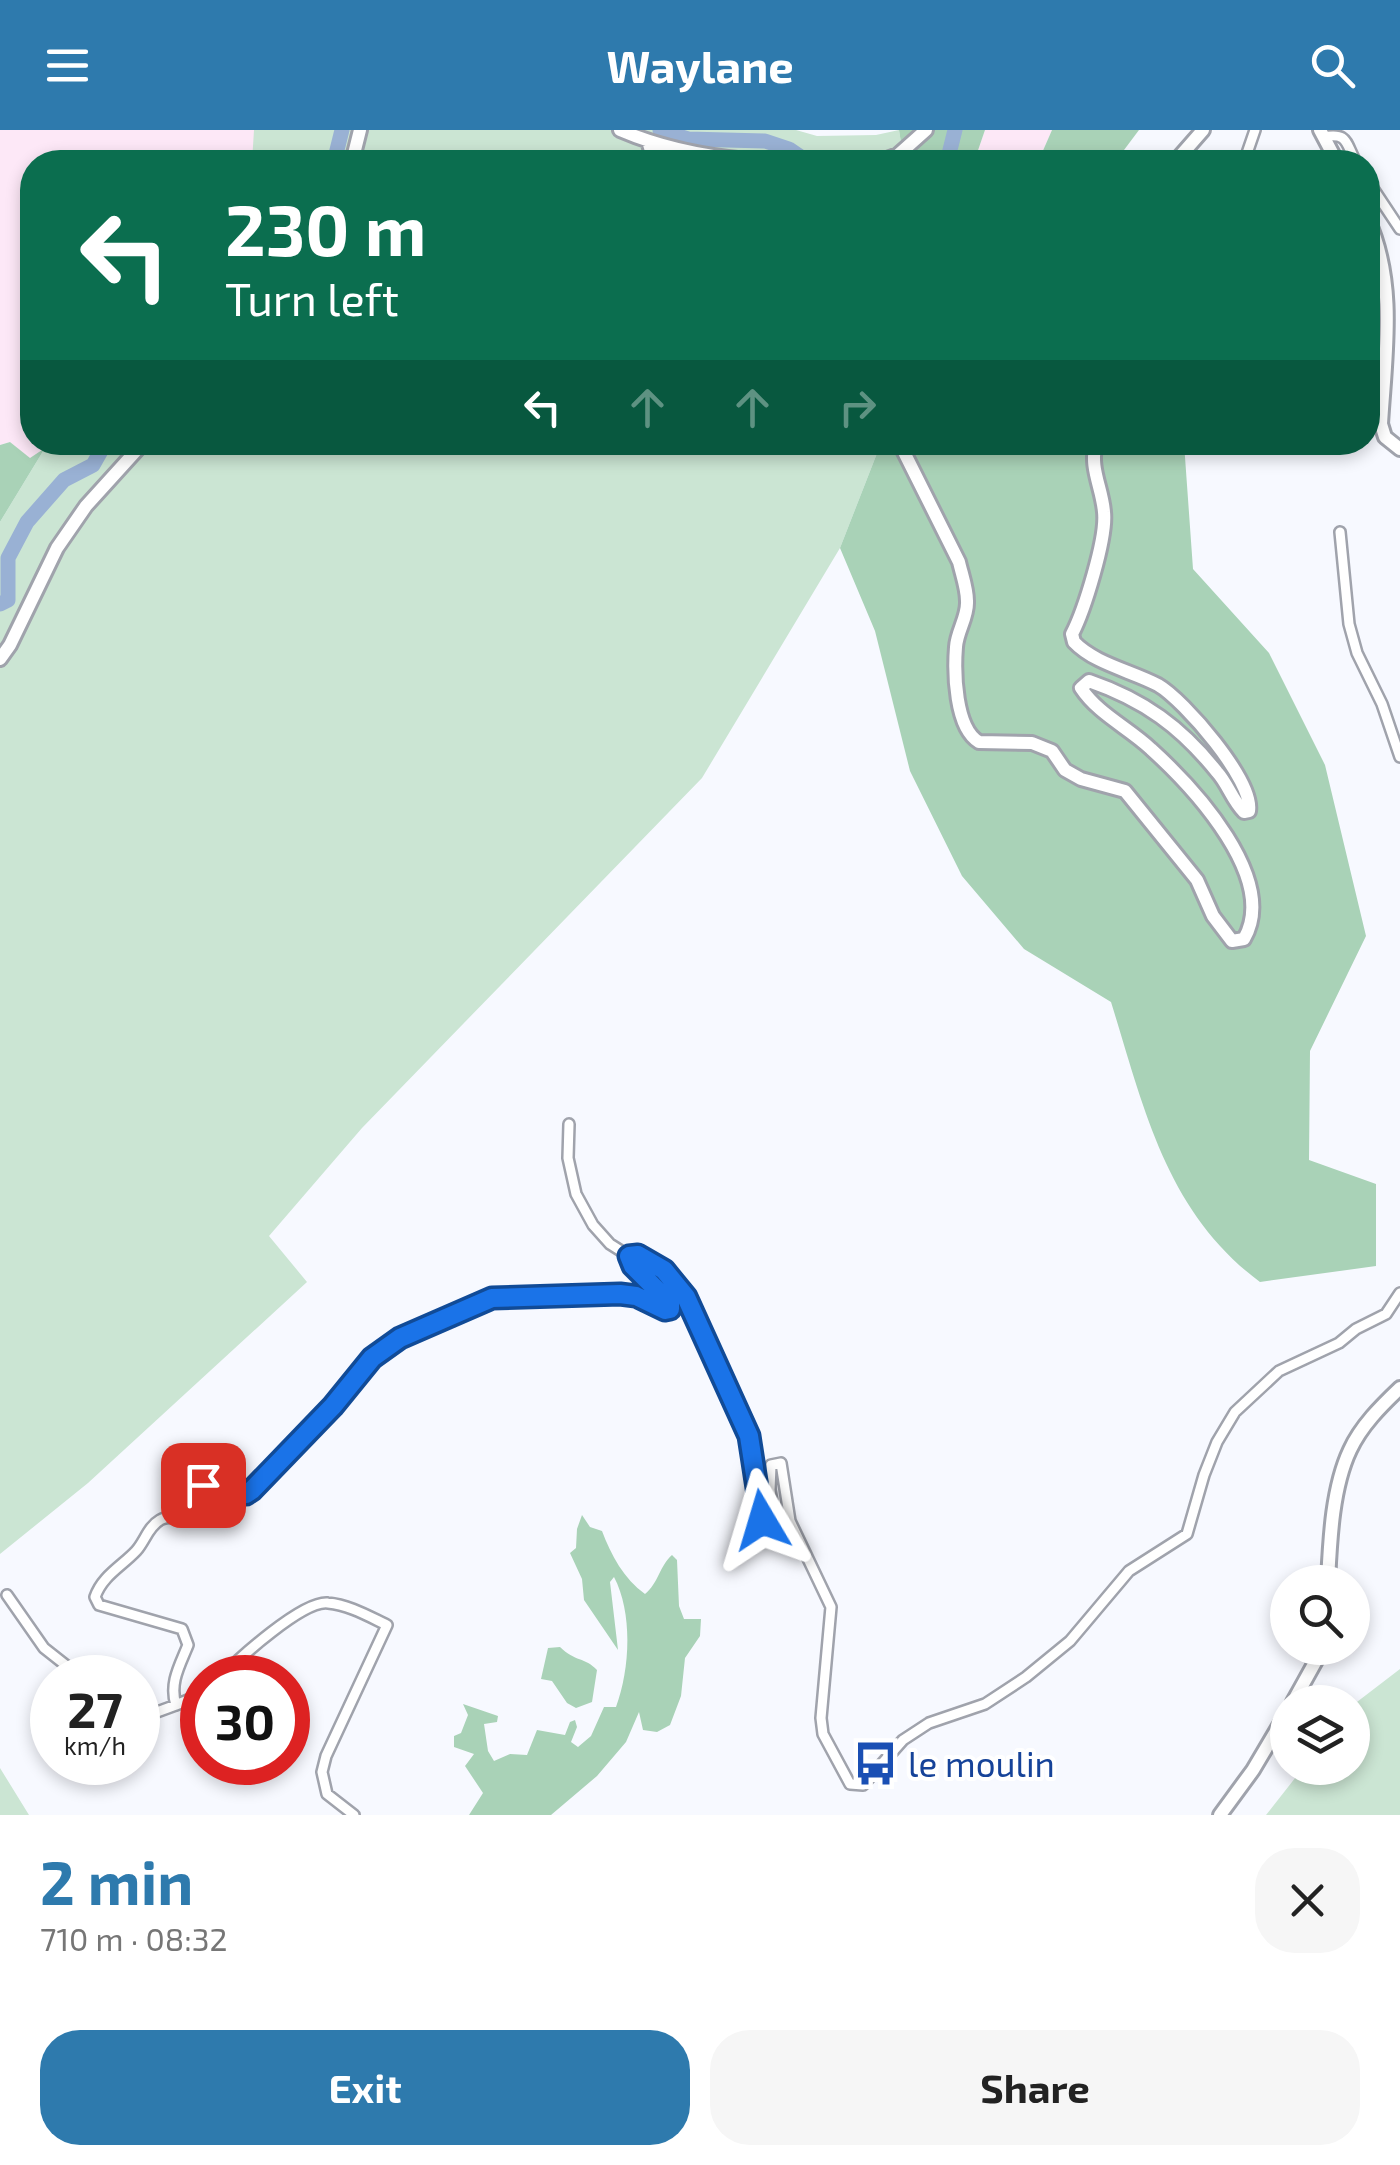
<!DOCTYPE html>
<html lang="en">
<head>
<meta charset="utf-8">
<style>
	body { margin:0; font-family:"Exo 2",sans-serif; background:#f6f6f6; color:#222; height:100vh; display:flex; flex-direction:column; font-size:38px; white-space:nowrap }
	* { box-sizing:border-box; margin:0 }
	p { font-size:32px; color:#767676 }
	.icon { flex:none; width:55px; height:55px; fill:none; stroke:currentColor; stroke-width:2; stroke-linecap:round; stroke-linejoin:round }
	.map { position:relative; height:1685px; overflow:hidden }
	.panel { display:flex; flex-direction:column; background:#fff; flex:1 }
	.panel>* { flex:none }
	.top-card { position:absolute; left:20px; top:20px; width:1360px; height:305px; border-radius:40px; box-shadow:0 5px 15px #0003; background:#0b6e4f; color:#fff; overflow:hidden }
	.controls { position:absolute; left:1270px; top:1435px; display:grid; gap:20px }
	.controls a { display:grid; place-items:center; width:100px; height:100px; border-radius:50%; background:#fff; box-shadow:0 5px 15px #0003; font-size:50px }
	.speed { position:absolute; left:30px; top:1525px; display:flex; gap:20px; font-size:50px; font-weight:700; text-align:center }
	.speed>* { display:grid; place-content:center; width:130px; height:130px; border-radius:50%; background:#fff; box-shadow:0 5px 15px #0003; line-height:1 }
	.speed small { font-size:25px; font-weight:400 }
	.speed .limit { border:15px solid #d22; background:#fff; color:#111 }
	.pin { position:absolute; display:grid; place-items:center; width:85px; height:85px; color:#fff; margin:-42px; border-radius:20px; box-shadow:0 5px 15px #0006 }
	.me { position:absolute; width:110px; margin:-55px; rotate:353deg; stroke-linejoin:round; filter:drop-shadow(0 0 8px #0008) }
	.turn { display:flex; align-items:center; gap:35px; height:210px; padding:0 40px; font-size:45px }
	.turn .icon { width:130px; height:130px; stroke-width:2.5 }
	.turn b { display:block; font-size:70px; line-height:85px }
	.lanes { display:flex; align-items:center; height:95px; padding:0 40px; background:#0003; justify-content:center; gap:50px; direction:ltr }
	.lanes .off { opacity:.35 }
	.round { display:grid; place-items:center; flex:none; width:105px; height:105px; border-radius:40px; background:#f6f6f6 }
	.summary { display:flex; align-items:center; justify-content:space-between; height:170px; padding:0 40px }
	h1 { font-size:60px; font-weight:700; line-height:75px; color:#2e7aad }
	.action { display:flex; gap:20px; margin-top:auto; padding:20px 40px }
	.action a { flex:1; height:115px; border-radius:40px; background:#2e7aad; color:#fff; font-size:40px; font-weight:700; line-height:115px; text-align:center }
	.action a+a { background:#f6f6f6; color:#222 }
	header { display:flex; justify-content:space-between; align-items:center; height:130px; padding:0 40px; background:#2e7aad; color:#fff; font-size:45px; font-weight:700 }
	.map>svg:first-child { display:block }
	.industrial { fill:#fde8f7 }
	.green { fill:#cbe5d3 }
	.forest { fill:#a9d2b7 }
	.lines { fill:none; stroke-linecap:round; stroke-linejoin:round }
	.river { stroke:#99b1d4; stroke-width:15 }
	.street-casing { stroke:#a0a3ac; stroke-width:14 }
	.secondary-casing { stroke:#a0a3ac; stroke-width:18 }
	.street { stroke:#fff; stroke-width:9 }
	.secondary { stroke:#fff; stroke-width:12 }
	.route-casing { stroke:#114b97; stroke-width:25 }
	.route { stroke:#1a73e8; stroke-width:18 }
	.labels { text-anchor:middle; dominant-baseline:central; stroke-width:8; stroke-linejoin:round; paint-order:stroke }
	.transit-label { font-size:35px; fill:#164399; stroke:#fff; text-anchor:start }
</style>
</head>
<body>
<header><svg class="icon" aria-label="menu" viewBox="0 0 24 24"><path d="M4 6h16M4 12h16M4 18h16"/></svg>Waylane<svg class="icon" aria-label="search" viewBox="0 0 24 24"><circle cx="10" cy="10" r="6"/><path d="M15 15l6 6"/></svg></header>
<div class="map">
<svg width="1400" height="1685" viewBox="0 0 1400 1685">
	<rect width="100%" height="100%" fill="#f7f9ff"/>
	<!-- industrial -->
	<path class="industrial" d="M0 0H256L253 32H32V312L62 313 45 318 30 329 10 312 0 315Z
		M985 0H1052L1038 32H974Z"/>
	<!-- green -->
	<path class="green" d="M254 0H796L817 6 876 5 899 0 904 32H252Z
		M62 313H881L840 418 702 648 362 998 269 1106 307 1152 88 1353 0 1424V392L45 318Z
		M1400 1539V1685H1266L1303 1638H1352L1353 1575Z
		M0 1638 29 1685H0Z"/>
	<!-- forest -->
	<path class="forest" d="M899 0H985L974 32H904Z
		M1052 0H1139L1124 20 1125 32H1038Z
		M10 312 30 328 45 318 0 392V315Z
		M881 313H1184L1193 439 1269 523 1325 635 1366 806 1310 921 1309 1030 1376 1054V1136L1260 1152C1166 1082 1144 978 1111 872L1024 819 962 746 910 641 875 501 840 418Z
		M582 1385 590 1397 602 1401C611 1425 624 1449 645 1464 658 1454 660 1435 672 1425L677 1430 679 1476 684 1489H701L700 1506 685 1528 681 1566 670 1595 657 1602 643 1600 639 1582 626 1612 597 1646 551 1685H469L483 1663 465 1636 474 1624 454 1617V1606L461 1603 468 1585 463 1574 498 1586 497 1592 484 1594 488 1621 494 1631 510 1624 527 1625 537 1600 565 1605 570 1592 575 1590 577 1597 571 1612 578 1617 591 1606 604 1577H616C630 1539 633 1483 614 1447L610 1452 618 1520 584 1470 582 1449 570 1423 576 1418 577 1399Z
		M560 1517C575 1532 585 1527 597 1540L592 1572 576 1578 567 1573 552 1551 541 1549 548 1518Z"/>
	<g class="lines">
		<!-- river -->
		<path class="river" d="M660 0 688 9 765 11 789 19 808 32
			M334 32 342 0
			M947 32 955 0
			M0 474 8 470V428L27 392 64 350 93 335 106 312"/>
		<defs>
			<path id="street" d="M1323 7C1349 2 1345 13 1356 32
				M1244 32 1255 0
				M1368 51 1400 99
				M1340 402 1349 494 1357 523 1382 574 1400 627
				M569 994 568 1028 576 1064 593 1095 610 1114 629 1126 639 1125 664 1140 685 1167 749 1306 765 1395 775 1390 770 1360 771 1335 781 1333 790 1391 831 1477 821 1588 823 1604 850 1654 863 1655 903 1610 929 1593 985 1574 1026 1547 1070 1511 1129 1441 1187 1404 1204 1345 1217 1312 1235 1282 1279 1241 1339 1213 1356 1199 1386 1184 1400 1163
				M7 1465 44 1518 82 1548
				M220 1548C238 1529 303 1470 328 1473 349 1475 368 1486 387 1495L326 1626 322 1642 327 1664 354 1685
				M202 1564 176 1575C169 1553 180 1535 188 1515L182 1499 99 1475 95 1467C102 1446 122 1436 136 1421 145 1411 148 1397 160 1390 169 1384 180 1391 189 1382 198 1373 198 1358 210 1350L246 1364 252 1360 333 1276 372 1228 400 1208 492 1167 620 1164 636 1166 665 1180 670 1179 669 1173 633 1136 629 1126
				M138 1580 157 1582 176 1575"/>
			<path id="secondary" d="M620 0C671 22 732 31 787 32
				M1320 0 1337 32
				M648 11 652 24 682 32
				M352 32 360 0
				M879 32 898 25 926 0
				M1175 32 1203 0
				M1368 90C1397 154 1385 226 1381 294L1385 307 1400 319
				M899 312 959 432C962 445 967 458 967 471 968 487 957 501 956 517 954 542 955 598 979 612L1032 613 1052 621 1065 640 1081 649 1125 661 1197 750 1213 786 1232 811 1244 809C1279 749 1194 658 1151 619 1129 598 1098 584 1081 558L1089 551C1144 570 1181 597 1217 642 1228 654 1232 670 1244 682L1249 681C1254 651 1184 570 1158 555 1132 541 1095 534 1074 512L1072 504C1084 481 1107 408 1104 382 1102 357 1089 338 1096 312
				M0 529 10 515 57 418 86 376 144 312
				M1328 1452C1330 1411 1332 1358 1350 1320 1361 1296 1381 1276 1400 1258
				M1293 1572 1323 1518
				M1220 1685 1253 1640 1288 1581"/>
		</defs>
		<!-- street casing -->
		<use href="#street" class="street-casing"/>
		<!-- secondary casing -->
		<use href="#secondary" class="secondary-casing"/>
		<!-- street -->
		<use href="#street" class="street"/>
		<!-- secondary -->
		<use href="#secondary" class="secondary"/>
	</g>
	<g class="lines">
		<defs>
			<path id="route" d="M203 1355 210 1350 246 1364 252 1360 333 1276 372 1228 400 1208 492 1168 620 1164 636 1166 665 1180 670 1179V1173L633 1136 629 1126 638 1125 664 1140 686 1167 749 1306 762 1390"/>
		</defs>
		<!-- route casing -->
		<use href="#route" class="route-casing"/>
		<!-- route -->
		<use href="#route" class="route"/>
	</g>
	<!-- icons -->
	<defs>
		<symbol id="bus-bare" viewBox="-9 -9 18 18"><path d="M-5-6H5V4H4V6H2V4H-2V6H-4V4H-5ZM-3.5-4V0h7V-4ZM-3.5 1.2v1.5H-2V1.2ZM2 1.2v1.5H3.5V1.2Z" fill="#1a4fb4" stroke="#fff" stroke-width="2.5" paint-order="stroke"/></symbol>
	</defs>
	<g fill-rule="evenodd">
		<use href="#bus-bare" x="844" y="1602" width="63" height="63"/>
	</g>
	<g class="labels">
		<!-- transit labels -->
		<g class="transit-label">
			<text x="908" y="1633">le moulin</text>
		</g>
	</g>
</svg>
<div class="controls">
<a><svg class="icon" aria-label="search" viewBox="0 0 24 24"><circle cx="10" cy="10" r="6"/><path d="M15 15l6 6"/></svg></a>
<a><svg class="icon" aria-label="layers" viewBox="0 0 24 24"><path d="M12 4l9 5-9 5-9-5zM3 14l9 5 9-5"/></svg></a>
</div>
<div class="speed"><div>27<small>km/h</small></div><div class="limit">30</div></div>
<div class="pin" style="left:203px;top:1355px;background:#d93025"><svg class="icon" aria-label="arrive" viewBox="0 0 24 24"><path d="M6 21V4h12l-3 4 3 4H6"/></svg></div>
<svg class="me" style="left:762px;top:1390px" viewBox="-20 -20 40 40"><path d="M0-17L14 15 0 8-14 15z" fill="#1a73e8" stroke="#fff" stroke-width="4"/></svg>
<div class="top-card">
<div class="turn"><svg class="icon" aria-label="left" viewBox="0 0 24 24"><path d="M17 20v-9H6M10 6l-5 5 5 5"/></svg><div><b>230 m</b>Turn left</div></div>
<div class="lanes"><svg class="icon" aria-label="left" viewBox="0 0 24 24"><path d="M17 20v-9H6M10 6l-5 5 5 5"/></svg><svg class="icon off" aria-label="ahead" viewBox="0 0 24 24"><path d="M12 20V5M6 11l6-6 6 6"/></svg><svg class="icon off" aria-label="ahead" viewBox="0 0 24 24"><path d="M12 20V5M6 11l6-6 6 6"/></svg><svg class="icon off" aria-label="right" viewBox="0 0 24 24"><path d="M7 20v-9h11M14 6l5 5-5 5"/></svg></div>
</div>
</div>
<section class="panel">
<div class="summary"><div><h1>2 min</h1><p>710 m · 08:32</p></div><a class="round"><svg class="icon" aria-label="close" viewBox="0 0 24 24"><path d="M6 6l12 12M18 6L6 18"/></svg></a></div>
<div class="action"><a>Exit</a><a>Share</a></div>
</section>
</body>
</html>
